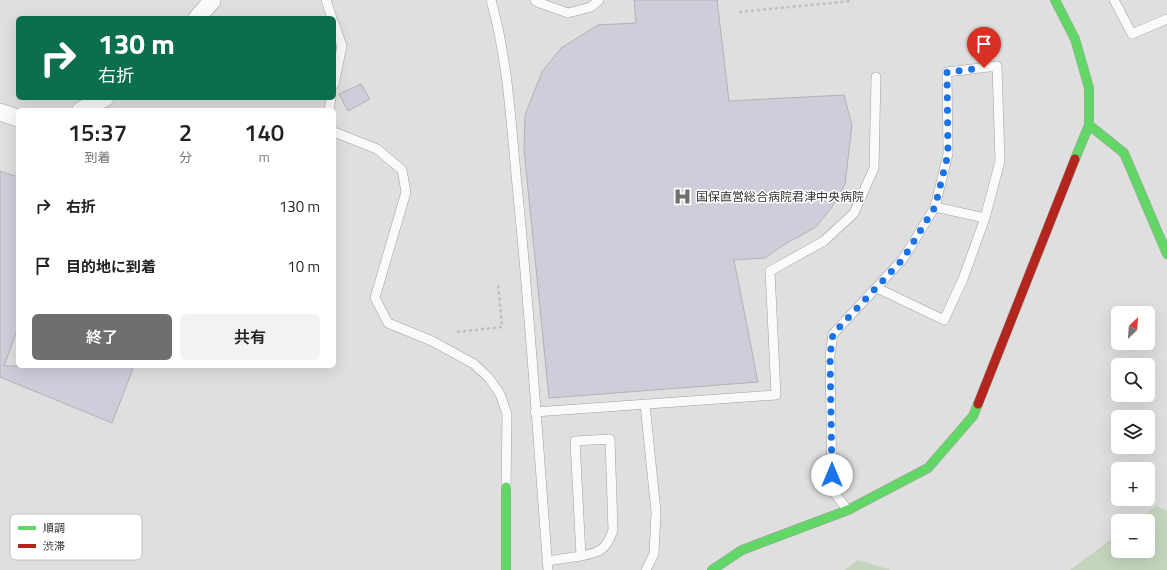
<!DOCTYPE html>
<html lang="ja">
<head>
<meta charset="utf-8">
<style>
	body { margin:0; font-family:"Titillium Web","Noto Sans JP",sans-serif; background:#f2f2f2; color:#222; height:100vh; display:flex; flex-direction:column; font-size:15px; white-space:nowrap }
	* { box-sizing:border-box; margin:0 }
	p { font-size:13px; color:#767676 }
	.icon { flex:none; width:22px; height:22px; fill:none; stroke:currentColor; stroke-width:2; stroke-linecap:round; stroke-linejoin:round }
	.map { position:relative; flex:1; overflow:hidden }
	.sheet { position:absolute; left:16px; top:108px; width:320px; height:260px; display:flex; flex-direction:column; background:#fff; border-radius:6px; box-shadow:0 4px 16px #0002 }
	.sheet>* { flex:none }
	.banner { position:absolute; left:16px; top:16px; width:320px; height:84px; border-radius:6px; box-shadow:0 4px 16px #0002; background:#0b6e4f; color:#fff; overflow:hidden }
	.needle { width:26px; rotate:25deg }
	.controls { position:absolute; left:1111px; top:306px; display:grid; gap:8px }
	.controls a { display:grid; place-items:center; width:44px; height:44px; border-radius:6px; background:#fff; box-shadow:0 4px 16px #0002; font-size:20px }
	.pin { position:absolute; display:grid; place-items:center; width:34px; height:34px; color:#fff; margin:-41px -17px; border-radius:50% 50% 50% 0; rotate:-45deg; box-shadow:0 0 4px #0007 }
	.pin .icon { rotate:45deg }
	.me { position:absolute; width:44px; margin:-22px; rotate:0deg; stroke-linejoin:round; filter:drop-shadow(0 0 3px #0008) }
	.turn { display:flex; align-items:center; gap:14px; height:84px; padding:0 16px; font-size:18px }
	.turn .icon { width:52px; height:52px; stroke-width:2.5 }
	.turn b { display:block; font-size:28px; line-height:34px }
	.eta { display:flex; justify-content:space-evenly; align-items:center; height:68px; text-align:center }
	.eta b { font-size:24px; font-weight:600; line-height:28px }
	.action { display:flex; gap:8px; margin-top:auto; padding:8px 16px }
	.action a { flex:1; height:46px; border-radius:6px; background:#6f706e; color:#fff; font-size:16px; font-weight:600; line-height:46px; text-align:center }
	.action a+a { background:#f2f2f2; color:#222 }
	ul { padding:0; list-style:none }
	li { display:flex; align-items:center; gap:12px; height:60px; padding:0 16px }
	li div { flex:1 }
	li b { display:block; font-size:15px }
	li em { font-style:normal }
	.map>svg:first-child { display:block }
	.green { fill:#c5d5bd }
	.building { fill:#d0ccda; stroke:#b2b2b3 }
	.lines { fill:none; stroke-linecap:round; stroke-linejoin:round }
	.lane-casing { stroke:#a0a19f; stroke-width:10 }
	.street-casing { stroke:#a0a19f; stroke-width:18 }
	.fast-casing { stroke:#a0a19f; stroke-width:10 }
	.jam-casing { stroke:#a0a19f; stroke-width:10 }
	.path { stroke:#bebfbe; stroke-width:2.5; stroke-dasharray:3 3; stroke-linecap:butt }
	.lane { stroke:#fafafa; stroke-width:9 }
	.street { stroke:#fafafa; stroke-width:17 }
	.fast { stroke:#63d668; stroke-width:9 }
	.jam { stroke:#b3261e; stroke-width:9 }
	.route { stroke:#1a73e8; stroke-width:7; stroke-dasharray:0 12.6 }
	.labels { text-anchor:middle; dominant-baseline:central; stroke-width:3; stroke-linejoin:round; paint-order:stroke }
	.poi-label { font-size:12px; fill:#333432; stroke:#fff; text-anchor:start }
	.key { fill:#fff; stroke:#c2c2c2; stroke-width:1 }
	.key-label { font-size:11px; fill:#333432 }
</style>
</head>
<body>
<div class="map">
<svg width="1167" height="570" viewBox="0 0 1167 570">
	<rect width="100%" height="100%" fill="#dedfde"/>
	<!-- green -->
	<path class="green" d="M1156 506 1167 511V570H1070L1118 534V551H1148V521H1135Z
		M858 560 891 570H845Z"/>
	<!-- building -->
	<path class="building" d="M634 0H717L729 101 844 95 852 125 845 184 832 207 816 227 785 244 765 258 734 260 758 382 549 398 524 149 525 115 542 72 561 48 598 25 636 23Z
		M361 84 370 99 348 111 339 94Z
		M0 171 18 177V328L4 366H134L112 423 0 377Z"/>
	<g class="lines">
		<defs>
			<path id="lane" d="M326 0 332 18
				M491 0C508 60 511 123 517 185 530 313 538 442 548 570
				M535 0 537 2 568 13 591 7 599 0
				M1114 0 1132 34 1167 19
				M334 23 342 46 334 84
				M329 110 331 98
				M334 132 377 149 402 170 406 192 375 298 388 323 432 341 474 364 489 378 500 394 507 414 506 487
				M935 207 985 218
				M645 404 656 512 654 554 646 570
				M535 412 776 395 770 271 824 241 854 213 874 168 876 77
				M847 509 832 490 830 356 833 334 903 259 935 207 948 154 947 72 997 66 1000 161 985 218 963 279 944 320 877 288
				M547 561 581 556 575 441 610 439 613 530C606 550 601 552 581 556"/>
			<path id="street" d="M197 18 212 1
				M81 110 105 98
				M0 112 18 118"/>
			<path id="fast" d="M1055 0 1075 39 1089 88V125L1075 159
				M1089 125 1124 153 1167 254
				M506 487V570
				M712 570 742 550 848 510 928 468 973 416 978 404"/>
			<path id="jam" d="M978 404 1075 159"/>
		</defs>
		<!-- lane casing -->
		<use href="#lane" class="lane-casing"/>
		<!-- street casing -->
		<use href="#street" class="street-casing"/>
		<!-- fast casing -->
		<use href="#fast" class="fast-casing"/>
		<!-- jam casing -->
		<use href="#jam" class="jam-casing"/>
		<!-- path -->
		<path class="path" d="M739 12 851 1V0
			M457 332 502 327 498 283"/>
		<!-- lane -->
		<use href="#lane" class="lane"/>
		<!-- street -->
		<use href="#street" class="street"/>
		<!-- fast -->
		<use href="#fast" class="fast"/>
		<!-- jam -->
		<use href="#jam" class="jam"/>
	</g>
	<g class="lines">
		<!-- route -->
		<path class="route" d="M832 475 830 356 833 334 903 259 935 207 948 154 947 72 984 68"/>
	</g>
	<!-- icons -->
	<defs>
		<symbol id="hospital-bare" viewBox="-9 -9 18 18"><path d="M-5-5h3v3.5h4V-5h3V5h-3V1.5h-4V5h-3Z" fill="#6f706e" stroke="#fff" stroke-width="2.5" paint-order="stroke"/></symbol>
	</defs>
	<g fill-rule="evenodd">
		<use href="#hospital-bare" x="670" y="184" width="25" height="25"/>
	</g>
	<g class="labels">
		<!-- poi labels -->
		<g class="poi-label">
			<text x="696" y="196">国保直営総合病院君津中央病院</text>
		</g>
	</g>
	<!-- legend -->
	<rect x="10" y="514" width="132" height="46" rx="6" class="key"/>
	<rect x="18" y="526" width="18" height="4" fill="#63d668"/>
	<rect x="18" y="544" width="18" height="4" fill="#b3261e"/>
	<g class="key-label">
		<text x="43" y="532">順調</text>
		<text x="43" y="550">渋滞</text>
	</g>
</svg>
<div class="controls">
<a><svg class="needle" viewBox="-14 -14 28 28"><path d="M0-13l5 13h-10z" fill="#e53935"/><path d="M0 13l5-13h-10z" fill="#767676"/></svg></a>
<a><svg class="icon" aria-label="search" viewBox="0 0 24 24"><circle cx="10" cy="10" r="6"/><path d="M15 15l6 6"/></svg></a>
<a><svg class="icon" aria-label="layers" viewBox="0 0 24 24"><path d="M12 4l9 5-9 5-9-5zM3 14l9 5 9-5"/></svg></a>
<a>+</a>
<a>−</a>
</div>
<div class="pin" style="left:984px;top:68px;background:#d93025"><svg class="icon" aria-label="arrive" viewBox="0 0 24 24"><path d="M6 21V4h12l-3 4 3 4H6"/></svg></div>
<svg class="me" style="left:832px;top:475px" viewBox="-20 -20 40 40"><circle r="19" fill="#fff"/><path d="M0-13L10 11 0 6-10 11z" fill="#1a73e8"/></svg>
<div class="banner">
<div class="turn"><svg class="icon" aria-label="right" viewBox="0 0 24 24"><path d="M7 20v-9h11M14 6l5 5-5 5"/></svg><div><b>130 m</b>右折</div></div>
</div>
<section class="sheet">
<div class="eta">
<div><b>15:37</b><p>到着</p></div>
<div><b>2</b><p>分</p></div>
<div><b>140</b><p>m</p></div>
</div>
<ul>
<li><svg class="icon" aria-label="right" viewBox="0 0 24 24"><path d="M7 20v-9h11M14 6l5 5-5 5"/></svg><div><b>右折</b></div><em>130 m</em></li>
<li><svg class="icon" aria-label="arrive" viewBox="0 0 24 24"><path d="M6 21V4h12l-3 4 3 4H6"/></svg><div><b>目的地に到着</b></div><em>10 m</em></li>
</ul>
<div class="action"><a>終了</a><a>共有</a></div>
</section>
</div>
</body>
</html>
